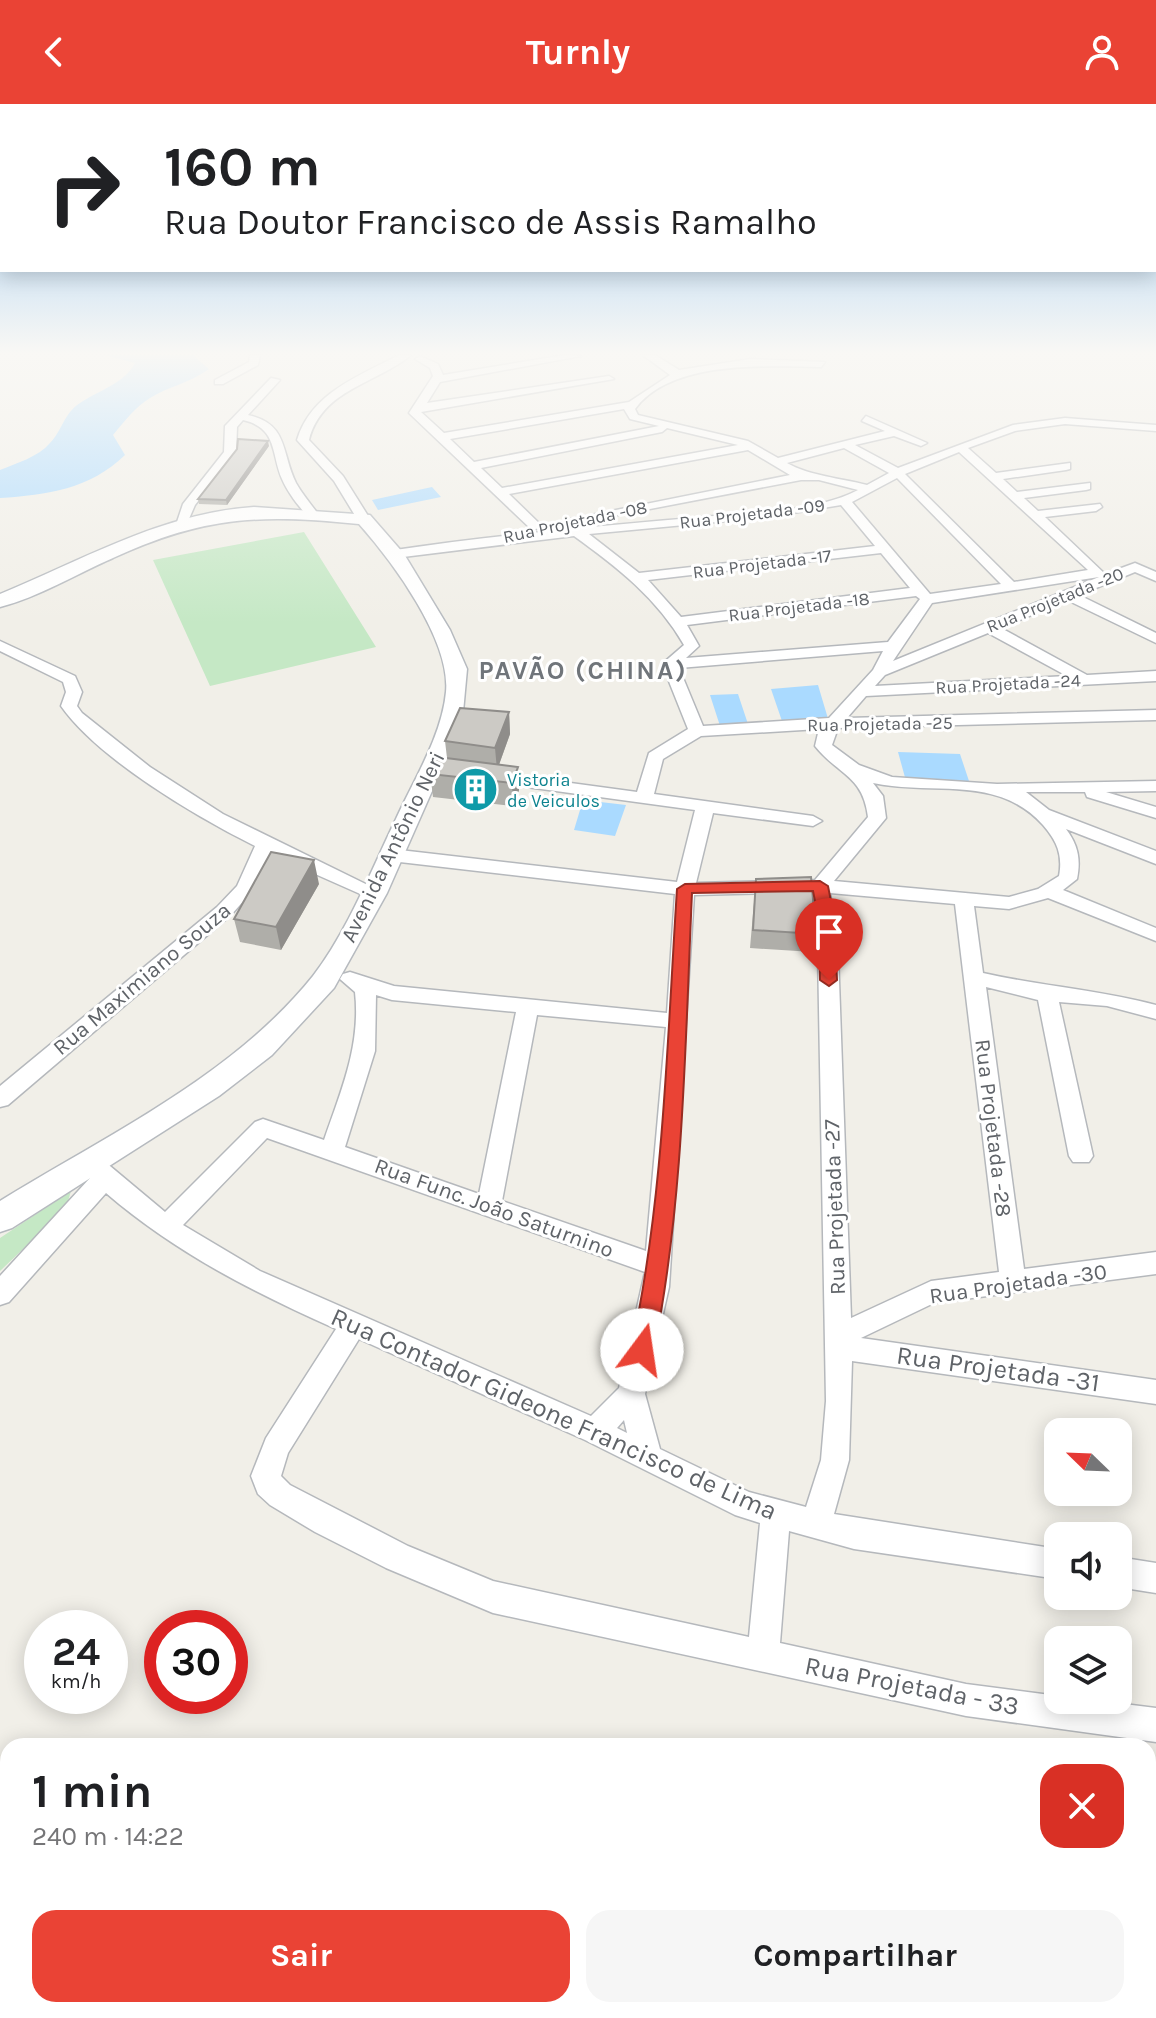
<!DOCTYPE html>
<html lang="pt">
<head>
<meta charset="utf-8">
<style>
	body { margin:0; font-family:Karla,sans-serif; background:#f6f6f6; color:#202124; height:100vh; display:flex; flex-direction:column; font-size:30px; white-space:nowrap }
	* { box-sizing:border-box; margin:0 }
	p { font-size:26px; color:#757577 }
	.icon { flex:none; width:44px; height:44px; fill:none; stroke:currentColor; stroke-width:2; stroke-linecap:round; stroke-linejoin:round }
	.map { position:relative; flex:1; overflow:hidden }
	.panel { position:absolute; left:0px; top:1634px; width:1156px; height:280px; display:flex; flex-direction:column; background:#fff; border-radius:24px 24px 0 0; box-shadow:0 4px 20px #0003 }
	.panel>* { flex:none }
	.banner { position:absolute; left:0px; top:0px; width:1156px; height:168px; box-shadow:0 4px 20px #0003; background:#fff; color:#202124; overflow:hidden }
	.needle { width:52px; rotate:293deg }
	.buttons { position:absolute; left:1044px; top:1314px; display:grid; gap:16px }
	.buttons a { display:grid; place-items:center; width:88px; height:88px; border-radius:16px; background:#fff; box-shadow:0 4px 20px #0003; font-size:40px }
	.speed { position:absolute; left:24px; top:1506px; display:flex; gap:16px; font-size:40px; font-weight:700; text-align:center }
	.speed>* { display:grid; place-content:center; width:104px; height:104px; border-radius:50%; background:#fff; box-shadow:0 4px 20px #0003; line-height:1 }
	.speed small { font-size:20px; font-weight:400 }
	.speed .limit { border:12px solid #d22; background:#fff; color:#111 }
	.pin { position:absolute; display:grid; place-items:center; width:68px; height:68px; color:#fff; margin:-82px -34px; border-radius:50% 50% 50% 0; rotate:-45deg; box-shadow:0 0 8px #0007 }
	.pin .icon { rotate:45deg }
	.me { position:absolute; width:88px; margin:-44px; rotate:14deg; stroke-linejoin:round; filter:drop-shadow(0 0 6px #0008) }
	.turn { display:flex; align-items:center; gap:28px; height:168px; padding:0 32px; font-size:36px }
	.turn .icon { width:104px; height:104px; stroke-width:2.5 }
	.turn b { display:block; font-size:56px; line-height:68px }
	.round { display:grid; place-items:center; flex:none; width:84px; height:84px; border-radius:24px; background:#f6f6f6 }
	.head { display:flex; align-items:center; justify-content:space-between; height:136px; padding:0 32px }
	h1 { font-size:48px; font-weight:700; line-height:60px }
	.action { display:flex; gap:16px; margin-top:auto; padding:16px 32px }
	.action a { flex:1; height:92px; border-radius:24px; background:#ea4335; color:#fff; font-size:32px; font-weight:700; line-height:92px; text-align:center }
	.action a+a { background:#f6f6f6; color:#202124 }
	header { display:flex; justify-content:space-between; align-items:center; height:104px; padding:0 32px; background:#ea4335; color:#fff; font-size:36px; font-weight:700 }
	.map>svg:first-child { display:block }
	.green { fill:#c5e8c5 }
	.water { fill:#aadaff }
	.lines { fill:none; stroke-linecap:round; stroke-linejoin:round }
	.street-casing { stroke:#b5b8bc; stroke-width:3 }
	.secondary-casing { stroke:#b6babf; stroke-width:3 }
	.street { fill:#fff; fill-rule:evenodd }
	.secondary { fill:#fff; fill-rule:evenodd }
	.wall { fill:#afaea9 }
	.shaded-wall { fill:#8f8d8a }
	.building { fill:#cccac5; stroke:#8f8d8a; stroke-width:2 }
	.route { fill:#ea4335; stroke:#982c22; stroke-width:2 }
	.labels { text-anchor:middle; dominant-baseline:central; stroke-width:6; stroke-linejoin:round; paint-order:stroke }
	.far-street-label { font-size:18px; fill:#5f6368; stroke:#fff }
	.far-culture-label { font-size:18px; fill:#0d838f; stroke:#fff; text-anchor:start }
	.street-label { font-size:22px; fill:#5f6368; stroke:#fff }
	.far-district-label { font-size:26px; font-weight:bold; letter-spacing:2px; fill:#70757a; stroke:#fff }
	.near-street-label { font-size:26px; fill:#5f6368; stroke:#fff }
</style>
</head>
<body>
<header><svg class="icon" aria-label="back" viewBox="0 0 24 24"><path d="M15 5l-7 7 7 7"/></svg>Turnly<svg class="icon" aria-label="person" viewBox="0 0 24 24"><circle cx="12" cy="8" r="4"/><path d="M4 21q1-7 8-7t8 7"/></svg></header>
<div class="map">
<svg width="1156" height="1914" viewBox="0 0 1156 1914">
	<rect width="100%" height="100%" fill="#f1efe8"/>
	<!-- green -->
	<path class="green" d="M304 428 376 543 210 582 153 456Z
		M71 1087 66 1104 0 1167V1134Z"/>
	<!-- water -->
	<path class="water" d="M105 251H193L209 265C188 280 169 282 150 294 135 303 124 318 113 331L125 351C90 385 47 391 0 394V366C17 359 38 353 50 339 62 327 64 309 80 299 99 286 124 280 135 259Z
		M432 383 441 393 378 406 372 396Z
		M818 581 829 618 783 620 771 585Z
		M738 590 749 623 721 625 710 591Z
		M898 648 960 650 970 680 906 677Z
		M583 696 626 701 615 732 574 726Z"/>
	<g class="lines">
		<defs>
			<path id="street" d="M250 251H260L258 261 223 280H215V276L249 258Z
				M399 251H411C376 280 322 285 309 336L343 372 370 415 364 419 359 418 334 377 297 336C311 289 359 272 399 251Z
				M565 251 581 252 440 278 427 299 609 272 614 275 421 308 444 329 629 298 670 271 643 251H655L679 266 750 255 825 258 821 263C766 262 671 256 635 305L638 311 748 337 778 354 885 327 862 317 866 312 927 339 921 342 894 332 855 341 898 364 1013 321 1065 314 1156 321V327L1065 320 1015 327 968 344 996 369 1070 359V365L1066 366 1003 375 1017 388 1090 379V385L1086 386 1024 394 1038 407 1100 400 1102 403 1096 407 1045 413 1105 470 1135 459 1156 468V477L1135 468 1079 491 1156 529V539L1067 496 1001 524 1087 571 1156 567V577L866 592 847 614 1156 606V616L838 624 832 641 859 661 892 673 997 680 1156 677V687L1106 688 1156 703V714L1087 693 1085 688H1026L1049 706 1156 747V760L1066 725C1078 741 1081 755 1077 775L1063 786 1156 824V837L1048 794 1009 805 974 802 983 869C1041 882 1099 886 1156 901V915L1107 902 1059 898 1093 1052 1089 1058H1073L1069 1052 1038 896 986 883 1024 1165 1156 1148V1170L934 1199 861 1234 1156 1276V1300L852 1257 849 1356 834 1410 1058 1445V1475L854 1445 789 1427 780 1539 966 1580 1058 1592V1596H1092L1156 1604V1638L966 1612 493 1509 386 1464 315 1428 270 1401 258 1390 251 1372 266 1334 336 1225C253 1188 176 1149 106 1089L9 1198 0 1201V1172L90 1074 78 1059 82 1052H98L165 1108 255 1018 263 1015 324 1036C341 987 361 941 355 888L340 875 343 870 350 868 394 882 667 909 675 790 391 757 382 751 391 745 677 778 695 706 489 678 480 673 489 668 637 688 649 649 688 625 662 560 684 541C657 494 617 463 574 432L395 454 388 450 395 446C493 431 592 423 691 414 740 409 815 409 858 386L819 376H801L577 419 571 415 790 371 748 346 509 390 543 423 532 426 409 309 433 272 430 264 415 255 420 252 438 260 443 271ZM624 305 630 315 659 322 474 358 450 335ZM667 324 738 341 502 384 481 364 662 328ZM844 344 889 369 867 381C840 374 810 372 787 359ZM959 348 1088 466 1014 478 905 370ZM897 374 1001 480 930 490 852 398ZM841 401 875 442 639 469 589 430 769 413ZM881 449 910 484 681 513 648 476ZM1099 473 893 557 932 499ZM916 492 920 495 888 538 686 554 699 542 687 521ZM988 529 1067 572 875 582 885 571ZM883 547 873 566 829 614 703 622 679 564ZM819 625 815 642C838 671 863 671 868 713L815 776 696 779 713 709 813 722 822 717 813 712 654 690 663 655 701 632ZM873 679C934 692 997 670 1043 721 1057 737 1063 751 1059 772L1038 785 1009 793 834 777 886 714 883 692ZM811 788 818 848 826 1297 821 1356 806 1403 749 1388 660 1345 645 1290 669 1183 694 791ZM830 789 955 800 999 1168 931 1177 851 1214 838 848ZM376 891 392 896 516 908 479 1090 345 1043 375 947ZM537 911 666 923 646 1147 502 1097ZM267 1034 645 1168 619 1284 591 1312 260 1167 183 1121ZM359 1235 585 1336 735 1411 760 1419 749 1533 493 1477 408 1442 290 1381 281 1372 288 1349ZM624 1316 627 1329 617 1324Z
				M271 274 280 276 248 311C289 320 281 349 296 379 302 390 311 400 318 410L308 413C298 401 288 389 282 375 271 350 278 324 243 316L237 323 236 348 195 401 185 424H175L183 400 224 348 225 322Z
				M0 537 75 572 82 588 77 602 82 609 150 663 223 710 384 789 374 795 367 793 270 750 255 784 231 811 8 1001 0 1003V982L217 803 237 782 255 742C197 713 98 655 61 602L66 588 63 578 0 547Z
				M1118 1453 1156 1459V1489L1118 1483Z"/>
			<path id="secondary" d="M254 403 370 411 404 450 450 526 467 565 462 619 387 789 334 884 272 951 219 992 12 1124 0 1128V1097C107 1031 233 972 313 872 347 828 371 767 395 717 413 677 442 632 446 588 451 536 392 457 359 420 260 410 204 412 113 454 76 470 39 493 0 503V490C83 456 162 409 254 403Z
				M0 1824H8V1874H0Z
				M652 1906H712L715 1914H655Z"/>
		</defs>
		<!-- street casing -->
		<use href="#street" class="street-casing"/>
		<!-- secondary casing -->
		<use href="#secondary" class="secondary-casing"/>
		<!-- street -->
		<use href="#street" class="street"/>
		<!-- secondary -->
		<use href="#secondary" class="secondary"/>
	</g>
	<!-- wall -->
	<path class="wall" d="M269 342 227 401 199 400 198 395Z
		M509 608 510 630 499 661 519 686 513 702 433 693 430 670 447 654 445 637Z
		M756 775 816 830 813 848 750 844Z
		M319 780 281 846 240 838 234 815Z"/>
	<!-- shaded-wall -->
	<path class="shaded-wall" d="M268 337 269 342 227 401 226 396Z
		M509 608 510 630 497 666 495 644Z
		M518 663 519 686 513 702 512 679Z
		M314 756 319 780 281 846 276 823Z"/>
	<!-- building -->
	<path class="building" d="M238 335 268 337 226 396 198 395 237 345Z
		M460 604 509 608 495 644 445 637Z
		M438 653 518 663 512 679 430 670Z
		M271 748 314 756 276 823 234 815Z
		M811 773 816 830 753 826 756 775Z"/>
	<!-- sky -->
	<linearGradient id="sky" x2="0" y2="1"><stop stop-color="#8fc3f1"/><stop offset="0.48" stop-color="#f9f8f5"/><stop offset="1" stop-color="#f9f8f5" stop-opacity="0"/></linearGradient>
	<rect width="1156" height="519" fill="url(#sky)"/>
	<!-- route -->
	<path class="route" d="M820 777 828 782 834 812 837 876 829 882 820 876 818 812 813 787 692 789C685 941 684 1097 654 1246L650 1253 642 1256 635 1253 631 1246C664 1096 667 938 677 785L685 780Z"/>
	<!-- icons -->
	<defs>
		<symbol id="building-disc" viewBox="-11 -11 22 22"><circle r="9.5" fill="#0f9aa8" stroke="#fff"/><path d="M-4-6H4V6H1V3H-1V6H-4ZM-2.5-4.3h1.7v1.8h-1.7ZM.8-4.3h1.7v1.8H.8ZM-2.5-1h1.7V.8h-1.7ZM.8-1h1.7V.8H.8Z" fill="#fff"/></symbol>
	</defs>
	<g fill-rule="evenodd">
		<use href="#building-disc" x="450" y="660" width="51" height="51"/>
	</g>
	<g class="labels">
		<!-- far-street labels -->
		<g class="far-street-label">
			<text transform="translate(752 410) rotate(-7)">Rua Projetada -09</text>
			<text transform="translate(575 418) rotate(-12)">Rua Projetada -08</text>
			<text transform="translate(762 460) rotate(-7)">Rua Projetada -17</text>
			<text transform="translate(1055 496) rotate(-22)">Rua Projetada -20</text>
			<text transform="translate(799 503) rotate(-7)">Rua Projetada -18</text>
			<text transform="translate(1008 580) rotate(-3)">Rua Projetada -24</text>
			<text transform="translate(880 620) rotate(-1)">Rua Projetada -25</text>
		</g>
		<!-- far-culture labels -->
		<g class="far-culture-label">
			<text x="507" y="676">Vistoria<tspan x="507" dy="21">de Veiculos</tspan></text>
		</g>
		<!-- street labels -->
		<g class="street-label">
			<text transform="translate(393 743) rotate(-64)">Avenida Antônio Neri</text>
			<text transform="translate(142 875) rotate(-40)">Rua Maximiano Souza</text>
			<text transform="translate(993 1024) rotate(83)">Rua Projetada -28</text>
			<text transform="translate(835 1103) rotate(-92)">Rua Projetada -27</text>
			<text transform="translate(494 1104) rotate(20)">Rua Func. João Saturnino</text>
			<text transform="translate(1018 1180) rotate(-8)">Rua Projetada -30</text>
		</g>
		<!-- far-district labels -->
		<g class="far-district-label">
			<text x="583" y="566">PAVÃO (CHINA)</text>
		</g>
		<!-- near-street labels -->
		<g class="near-street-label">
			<text transform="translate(998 1265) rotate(8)">Rua Projetada -31</text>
			<text transform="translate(554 1310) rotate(24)">Rua Contador Gideone Francisco de Lima</text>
			<text transform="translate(912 1582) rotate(11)">Rua Projetada - 33</text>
		</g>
	</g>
</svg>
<div class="buttons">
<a><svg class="needle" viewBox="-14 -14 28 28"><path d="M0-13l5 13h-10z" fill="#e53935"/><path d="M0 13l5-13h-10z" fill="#757577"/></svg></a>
<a><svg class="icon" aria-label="sound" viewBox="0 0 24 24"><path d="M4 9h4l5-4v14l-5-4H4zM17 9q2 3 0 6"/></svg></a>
<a><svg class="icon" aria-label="layers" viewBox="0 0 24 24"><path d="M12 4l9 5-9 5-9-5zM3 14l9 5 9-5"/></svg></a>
</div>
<div class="speed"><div>24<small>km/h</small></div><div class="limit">30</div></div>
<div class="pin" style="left:829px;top:876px;background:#d93025"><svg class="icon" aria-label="arrive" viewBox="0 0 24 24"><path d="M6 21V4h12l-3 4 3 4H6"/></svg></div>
<svg class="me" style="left:642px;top:1246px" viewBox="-20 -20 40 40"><circle r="19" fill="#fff"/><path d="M0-13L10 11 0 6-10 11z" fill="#ea4335"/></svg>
<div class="banner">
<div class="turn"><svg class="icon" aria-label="right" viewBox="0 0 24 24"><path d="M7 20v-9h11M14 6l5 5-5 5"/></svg><div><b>160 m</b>Rua Doutor Francisco de Assis Ramalho</div></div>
</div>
<section class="panel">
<div class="head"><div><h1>1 min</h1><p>240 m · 14:22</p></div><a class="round" style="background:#d93025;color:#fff"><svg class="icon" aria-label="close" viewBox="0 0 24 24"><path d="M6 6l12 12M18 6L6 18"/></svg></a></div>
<div class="action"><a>Sair</a><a>Compartilhar</a></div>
</section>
</div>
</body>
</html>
